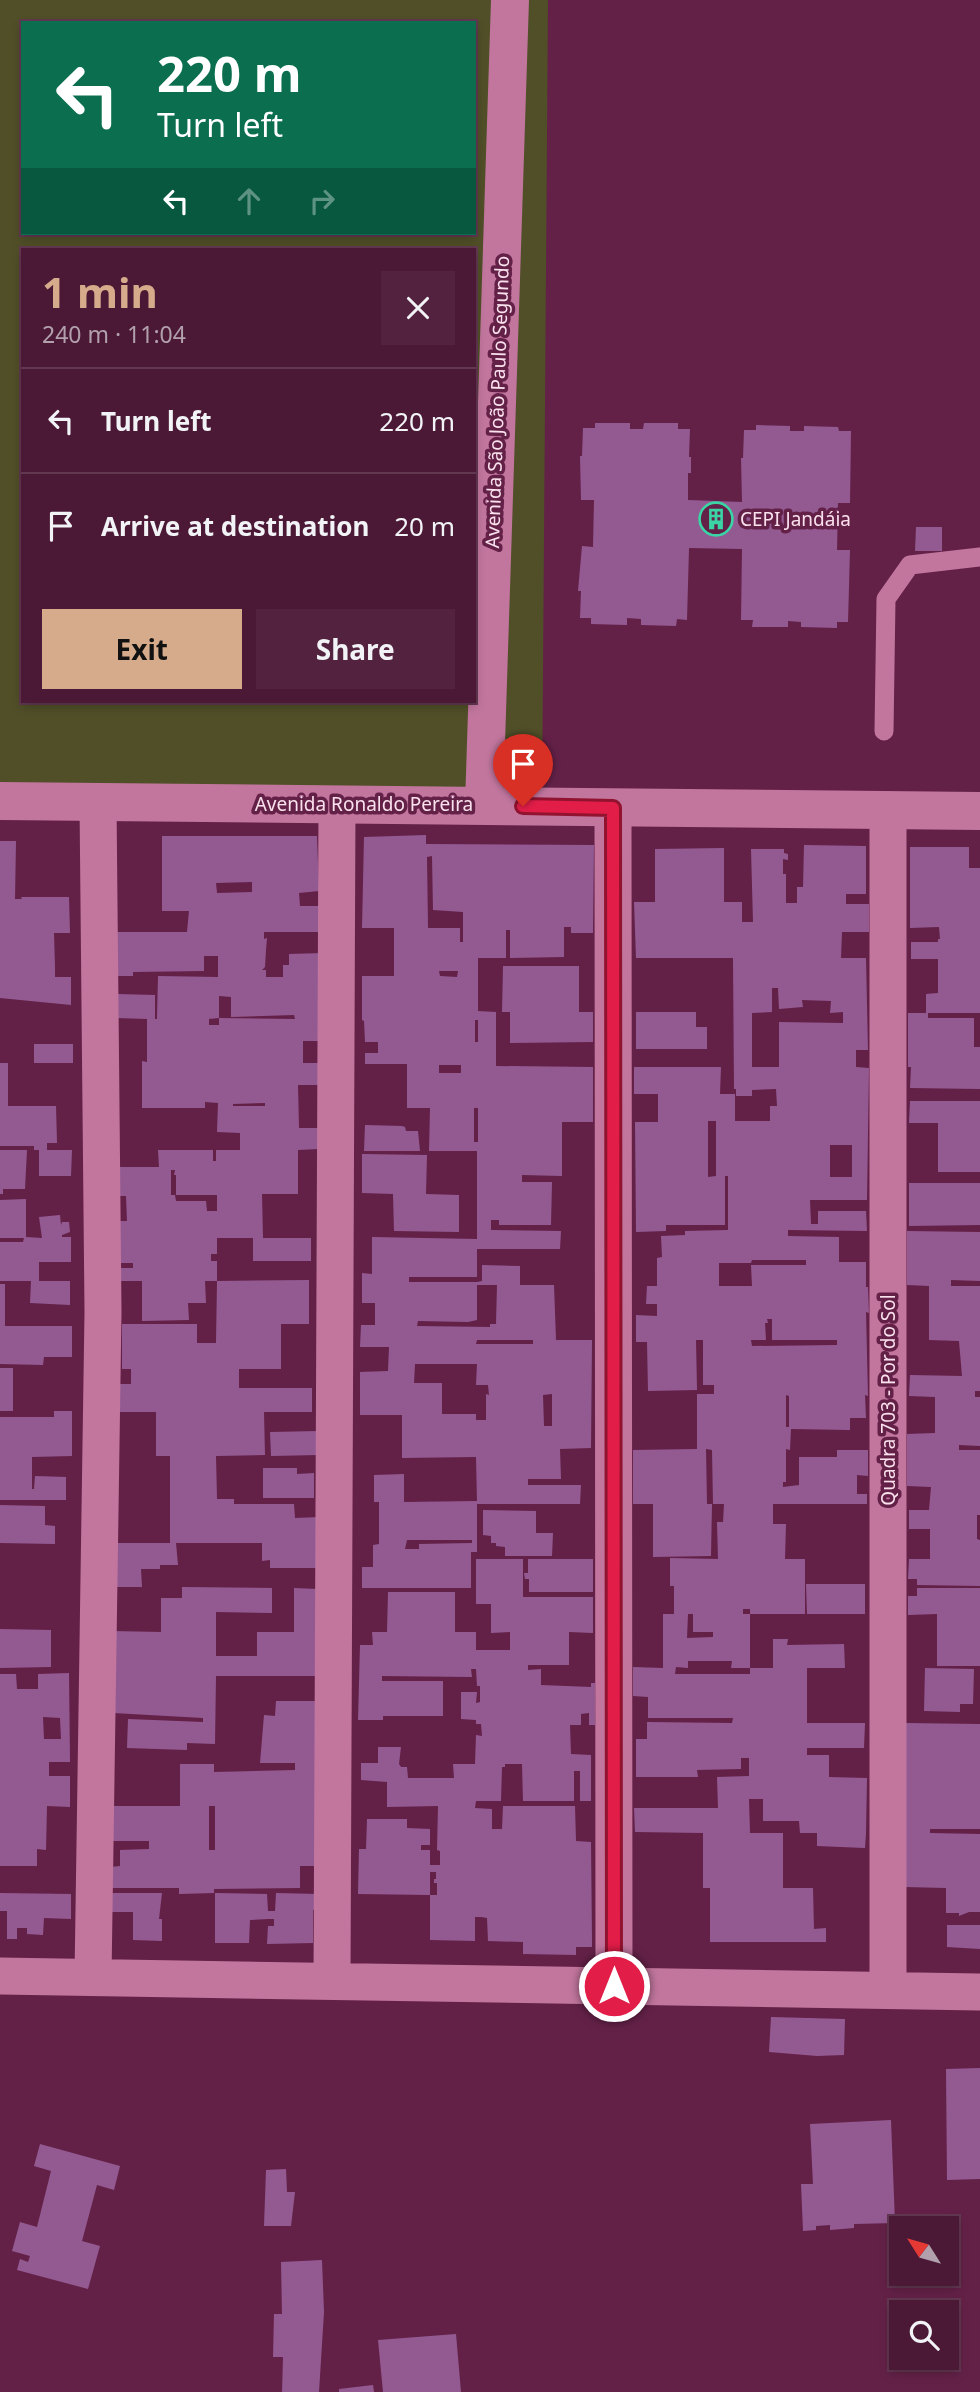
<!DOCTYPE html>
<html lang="en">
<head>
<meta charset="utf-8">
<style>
	body { margin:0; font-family:"Noto Sans",sans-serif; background:#52223e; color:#f1f3f6; height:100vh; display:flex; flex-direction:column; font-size:26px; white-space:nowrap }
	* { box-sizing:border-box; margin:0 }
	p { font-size:23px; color:#b2a0ad }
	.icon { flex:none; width:38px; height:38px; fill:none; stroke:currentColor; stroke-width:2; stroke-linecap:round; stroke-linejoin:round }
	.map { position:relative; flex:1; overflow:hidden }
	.sheet { position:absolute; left:21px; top:248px; width:455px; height:455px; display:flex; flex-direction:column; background:#4b1936; border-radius:0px; box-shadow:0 4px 10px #0003,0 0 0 2px #623851 }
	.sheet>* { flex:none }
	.hud { position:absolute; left:21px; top:21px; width:455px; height:214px; border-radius:0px; box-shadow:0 4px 10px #0003,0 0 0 2px #623851; background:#0b6e4f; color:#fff; overflow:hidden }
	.needle { width:46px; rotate:307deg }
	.controls { position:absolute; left:889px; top:2216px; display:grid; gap:14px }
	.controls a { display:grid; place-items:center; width:70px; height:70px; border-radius:0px; background:#4b1936; box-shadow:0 4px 10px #0003,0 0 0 2px #623851; font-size:35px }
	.pin { position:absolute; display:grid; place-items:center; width:60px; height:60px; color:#fff; margin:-72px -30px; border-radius:50% 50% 50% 0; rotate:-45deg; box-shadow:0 0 7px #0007 }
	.pin .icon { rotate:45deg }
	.me { position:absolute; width:77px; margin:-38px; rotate:0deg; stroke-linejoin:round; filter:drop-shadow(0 0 5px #0008) }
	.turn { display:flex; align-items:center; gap:24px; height:147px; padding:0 21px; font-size:32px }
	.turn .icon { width:91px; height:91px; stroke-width:2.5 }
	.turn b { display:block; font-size:49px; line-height:60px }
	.lanes { display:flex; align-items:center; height:66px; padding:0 21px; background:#0003; justify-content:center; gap:35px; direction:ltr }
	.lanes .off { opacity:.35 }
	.round { display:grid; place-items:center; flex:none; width:74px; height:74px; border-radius:0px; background:#52223e }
	.headline { display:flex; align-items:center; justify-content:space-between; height:119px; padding:0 21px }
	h1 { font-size:42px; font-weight:700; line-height:52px; color:#d6ab8b }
	.primary-button { display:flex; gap:14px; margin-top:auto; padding:14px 21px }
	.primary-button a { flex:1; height:80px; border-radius:0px; background:#d6ab8b; color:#111; font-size:28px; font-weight:700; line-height:80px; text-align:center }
	.primary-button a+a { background:#52223e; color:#f1f3f6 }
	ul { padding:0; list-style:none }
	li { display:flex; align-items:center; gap:21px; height:105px; padding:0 21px; border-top:2px solid #623851 }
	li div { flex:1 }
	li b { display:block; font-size:26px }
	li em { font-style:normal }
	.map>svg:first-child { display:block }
	.green { fill:#504f28; fill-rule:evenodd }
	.building { fill:#935a92; fill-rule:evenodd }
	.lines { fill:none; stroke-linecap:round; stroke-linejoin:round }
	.lane { stroke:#c2769e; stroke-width:19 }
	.street { stroke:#c2769e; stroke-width:37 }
	.secondary { stroke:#c2769e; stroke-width:38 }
	.route-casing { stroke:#92132f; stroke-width:18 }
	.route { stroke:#e11d48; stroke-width:12 }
	.labels { text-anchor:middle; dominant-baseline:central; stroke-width:7; stroke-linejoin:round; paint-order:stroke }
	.street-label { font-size:19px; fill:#fae1ed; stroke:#642148 }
	.poi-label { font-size:19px; fill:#fae1ed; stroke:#642148; text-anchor:start }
</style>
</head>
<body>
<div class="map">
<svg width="980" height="2392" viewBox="0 0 980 2392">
	<rect width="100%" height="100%" fill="#642148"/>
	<!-- green -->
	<path class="green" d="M0 0H548L542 807 0 793ZM23 23H474V233H23ZM23 250H474V702H23Z"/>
	<!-- building -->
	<path class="building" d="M595 423H630V429H643L644 423H678V429H690L689 457H691V473H688V500L742 502 741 458H743L744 430H756V425L790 426V431H804V426L838 427 839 431H851L850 503H838L837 550H850L848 622H837V628L801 627V622L788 621V627H752L753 620H741L742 549 689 548 687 620 677 619 676 626 641 625V619L627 618V625L591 624V618H580L581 591H578L582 546 593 547 594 500H581L580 456H582L583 428H595Z
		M916 527H942V551H915Z
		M426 835V844L594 845 593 933H571V927H564V957L510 958V930H506V958H478V1011L496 1012V1066L593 1067V1122H562V1176L522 1175V1182H552L551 1225H499V1220H491V1230L561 1231 560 1249H477V1277H409V1282H477L482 1281V1265L520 1266V1285H554L556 1340H592L591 1448 560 1449 561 1479H528V1485H581L580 1504H477V1552H471V1588H362V1567H373V1545L379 1544V1502H374V1475L404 1474V1502L477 1501 476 1457 402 1458V1415H360V1372L388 1371 389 1347H360L361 1325H375V1303H362V1273L372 1274V1237L477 1239V1151H429L430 1108H407V1064H365V1053H378V1042H365L364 1021 362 1020V976H394V928H362L364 837ZM432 856 433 910 463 912V942H460V928H428L427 857ZM439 971H458L457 977 440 976ZM475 1020H478V1042H475ZM439 1065H461V1073H439ZM474 1108H478V1142H474ZM477 1285H497L496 1324H490V1327L417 1326 418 1321 468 1322 477 1320ZM477 1340H533V1344H476ZM415 1364H477L476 1385H488L489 1395 486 1394V1420H476V1414H442V1383H414ZM552 1394V1426H544L543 1395ZM407 1540H472V1543L419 1544V1549H405Z
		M162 836H317L319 891 299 893 300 906H320L321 932H264V939L267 938 266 950 265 967 262 970H266V977H283V965H289V954L324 953 320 1041H303V1063H323L320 1085H298L299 1128H322L319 1149 298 1150V1194H262L263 1238H311V1261H253V1238H217V1254H211V1261H217V1281H205L206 1303H188L189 1320 142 1321V1281H113L114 1268H133V1263H114V1221H127L126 1196H114V1167H159L158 1150H213V1161H216V1150H240V1133L217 1132 218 1103 205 1102V1108H142V1061L147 1062V1019L117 1018V994L155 995V1019H157L158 976 218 977V956H204V971L133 972V976H114L113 932H187L189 911H162ZM252 882V892L217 893 216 883ZM219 996 231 997V1017L294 1015 295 1019 219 1018V1025H209V1019L219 1018ZM265 1103V1106H233V1104ZM171 1170H175L174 1175H176V1195H217V1211H207L206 1201H176L175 1195H171Z
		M0 841H16L15 899H22L21 897H69L70 933H54L55 967V977H71V1005L0 998Z
		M804 845 866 846V894H846V904H869V932H842L841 958H866L868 1050H856V1067L869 1068 867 1200H810L811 1224H818V1211H866L867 1231 788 1230V1236L839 1237V1262H866V1287H868L869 1313 866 1312 868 1396 865 1395 866 1418H850V1430L791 1429 790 1450 786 1449V1482H783V1487L799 1485V1457H837V1450H868V1476L857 1475V1494H867V1504H773V1524H786L785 1559H805V1614H750V1609H743V1614H750V1668H773V1639H788L787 1645 844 1644 845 1668H807V1723H865L864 1748H807V1755H829V1777L867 1778 866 1833 865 1848 817 1846V1833H800L799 1821H763V1799H749L750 1833H783V1888H813L814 1929 826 1928V1942H710V1888H703V1833L635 1832 634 1808H718L717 1777 749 1776V1758H741V1769L697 1770 698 1777H636V1739H647V1722L732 1723 733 1718H648V1697L633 1696V1667L663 1668V1614H674V1586H670V1558L718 1559 717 1522H723L724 1504H713L712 1450 706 1449 707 1504H712L711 1556 653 1557V1504H633V1450L697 1449V1394H714V1385H703V1340H696L697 1390 648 1391 647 1342H636V1315L657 1316V1304H646L647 1286H657V1258L662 1257 661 1236 685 1235V1231L728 1230V1176H725V1225H666V1231L636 1232 635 1122H658V1094H634V1067H721L720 1094H735V1121H770V1106H777L776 1089 752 1090V1096H736V1089H734L733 958H636L634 902H655V849L724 848V902H742V922H753L751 849H784V853L788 854V860L783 859V874H786V903H797V887H803ZM772 988H778L779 1009 803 1007 802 1000 831 1001 830 1013 843 1012V1023L779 1022V1067H752V1013L772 1012ZM708 1121H716V1176L708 1177ZM830 1145H852V1177H830ZM752 1260H806V1265H751L752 1286H719V1263H751ZM767 1319H772V1340H837V1345L752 1346 751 1340H766L765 1323H768ZM786 1395 789 1396V1427H786ZM688 1614H693V1632H713V1637L687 1638ZM688 1661H732L731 1668H750V1674H675L676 1667 688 1668Z
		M910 847H969V868H980V1013H928V1018H974V1047H980V1089L910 1088 911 1067H908V1013H926V994L938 993V959H911V942H938V939H940L939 927 910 928Z
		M503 966H579V1012H593V1042L510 1043V1012H502Z
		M636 1012H696V1027H707V1049H636Z
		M34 1044H73V1063H34Z
		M0 1063H8V1106H56L57 1143H47V1150H72L71 1176H39V1150H34V1146H0Z
		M910 1101H980V1172H938V1123H909Z
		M365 1125 402 1126 405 1127 406 1131H418L420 1151H364Z
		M0 1150H27L25 1189H3V1194H0Z
		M362 1154 427 1155 426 1194 459 1195V1232L394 1231 393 1194 362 1193Z
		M909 1183H980V1225L909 1226Z
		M26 1199V1237L42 1238 39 1217 60 1215 61 1225 62 1222H69L70 1232 62 1235V1237H71V1262H39V1281H70V1305L30 1303 31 1281H0V1242H23L24 1238H0V1200Z
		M907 1231 980 1232V1281L951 1280V1286H980V1391H975V1397H980V1446L959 1445V1450H980V1515H977V1539L980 1540V1586L917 1585V1579H908L909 1559H930V1529H909V1510H929L931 1487 907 1486V1434L935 1433V1397L909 1396 910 1375 962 1376 959 1341 929 1340V1286L907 1285Z
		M309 1280V1324H281V1369H239V1388H312V1412H264L265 1455 216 1456 217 1499H234V1504H294L295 1518 320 1517 318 1568H270V1560L262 1561V1543H176L178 1565H160V1569H141L142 1587H116L113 1543H170V1456H156V1412H114L113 1384H131V1369H122V1324H197V1343H216L217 1281Z
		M0 1284H5V1326H72V1357H44L43 1365 0 1364Z
		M0 1368H13V1411H0Z
		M54 1411H72V1456L32 1457V1489H34L35 1476 66 1477V1500H0V1417H54Z
		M319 1431V1455L271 1456 270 1432Z
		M263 1468H297V1474L314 1473V1498H263Z
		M0 1505 45 1506V1525L55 1526V1544L0 1543Z
		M483 1510 536 1511V1533H553L552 1556H505V1547L496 1546V1543H491V1536L483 1535Z
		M476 1559H523V1597H593V1633L569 1632V1665H528V1670L541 1669V1685L591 1687V1683H595V1725H589V1713L581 1714V1725H570L571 1754 591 1755V1801H580V1771H574V1801H523L522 1764H505V1767H502L501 1801H476L475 1808 492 1809V1829H502L503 1806H575L576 1841 591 1842 592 1941V1947H576V1955L523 1954V1942L488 1941 487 1918 481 1917H475V1941L430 1940V1895H437V1883H434V1879H436V1872H430V1895L358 1894 359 1849H366L367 1819H407V1828L430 1829V1845H421V1850H430V1865H440V1851L437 1850 438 1806 387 1807V1782L361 1780V1763H378V1747H401L399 1764 401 1767H407L408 1778H454L453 1764H475L476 1735 482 1736 481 1724H476V1720L461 1719V1692H477L476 1703 480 1702V1686H477L476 1669H471L472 1677 382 1676V1681H443V1716H383V1720H358L360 1645H373L372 1632H387L388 1592H455V1632H476V1650H510V1632L491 1633V1604H476Z
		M528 1559H593V1592H529V1579H525L524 1573H528Z
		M806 1584H865V1614H807Z
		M182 1587 272 1588V1613L216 1612V1656H257V1632H294V1588L318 1589 321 1676H216L215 1744 187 1743V1750L127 1748 128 1719 203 1722V1718L113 1713 111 1631 161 1632V1598H182Z
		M917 1588H980V1666H937V1614L908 1615V1596H917Z
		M0 1629 51 1630V1667L0 1668Z
		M925 1668 974 1669 973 1704H960V1712L924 1711Z
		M69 1673 70 1762H49V1776H70V1807L47 1806 46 1850 37 1849V1866H0V1674H16L17 1689H38V1674ZM43 1717 60 1718 61 1739H44Z
		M276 1701H318L322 1866H300V1888L214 1889V1893L179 1894V1888H110V1867L120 1866V1850L149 1849V1841H112V1806H180V1764H214V1772L295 1770V1763H260L264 1715 275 1716ZM209 1806H215V1850H209Z
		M906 1723 980 1724V1829H930V1833L980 1834V1912H969L959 1916V1913H946V1888L905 1887Z
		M0 1893 71 1894V1919L44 1918 43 1935 27 1934V1928H17V1939H7V1911H0Z
		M112 1893H162L159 1919H162V1941L133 1940V1912H112Z
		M215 1893 267 1894 268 1911H275L276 1893 318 1894V1910H313V1943L267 1944 268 1926H274V1919H268L250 1920 249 1943H215Z
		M947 1925H980V1949L947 1947Z
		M771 2017 845 2019 844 2055 817 2056 769 2052Z
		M980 2068V2179L947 2180 946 2069Z
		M891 2120 895 2223 854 2224V2228L830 2230V2225L816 2226V2230L803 2231 801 2184H813L810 2124Z
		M40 2144 120 2166 114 2190 97 2185 82 2241 100 2246 88 2289 17 2270 20 2259 28 2262 30 2256 12 2251 20 2222 37 2227 51 2171 34 2166Z
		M286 2169 287 2192H295L291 2226H264L266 2170Z
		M322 2260 324 2312 319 2392H282L283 2357H273L274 2314H282L281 2262Z
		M456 2334 461 2392H383L378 2340Z
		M373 2385 374 2392H339V2389Z"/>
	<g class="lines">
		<!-- lane -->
		<path class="lane" d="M884 731 886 599 910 565 980 557"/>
		<!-- street -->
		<path class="street" d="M613 808 614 1986
			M0 1976 980 1992
			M93 1977 103 1312 98 802
			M332 1981 337 805
			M888 1990V810"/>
		<!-- secondary -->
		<path class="secondary" d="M0 801 980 811
			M484 805 510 0"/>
	</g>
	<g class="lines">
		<defs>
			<path id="route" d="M523 806 613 808 614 1986"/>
		</defs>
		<!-- route casing -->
		<use href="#route" class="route-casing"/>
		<!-- route -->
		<use href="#route" class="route"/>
	</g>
	<!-- icons -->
	<defs>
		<symbol id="building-ring" viewBox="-11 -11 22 22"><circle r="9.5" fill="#642148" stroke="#3ad4a5" stroke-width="1.5"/><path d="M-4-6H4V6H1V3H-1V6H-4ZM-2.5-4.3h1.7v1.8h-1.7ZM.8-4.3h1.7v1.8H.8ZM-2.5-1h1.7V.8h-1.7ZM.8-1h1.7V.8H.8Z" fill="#3ad4a5"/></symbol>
	</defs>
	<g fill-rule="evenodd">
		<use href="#building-ring" x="697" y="500" width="38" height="38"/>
	</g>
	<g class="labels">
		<!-- street labels -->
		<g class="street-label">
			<text transform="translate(497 402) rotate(-88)">Avenida São João Paulo Segundo</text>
			<text x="364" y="804">Avenida Ronaldo Pereira</text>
			<text transform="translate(888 1400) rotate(-90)">Quadra 703 - Por do Sol</text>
		</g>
		<!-- poi labels -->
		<g class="poi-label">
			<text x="740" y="519">CEPI Jandáia</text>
		</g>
	</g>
</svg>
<div class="controls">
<a><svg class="needle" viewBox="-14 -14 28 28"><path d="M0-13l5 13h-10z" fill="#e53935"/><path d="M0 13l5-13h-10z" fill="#b2a0ad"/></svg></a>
<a><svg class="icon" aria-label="search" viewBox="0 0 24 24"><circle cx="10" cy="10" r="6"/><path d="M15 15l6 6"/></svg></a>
</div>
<div class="pin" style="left:523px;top:806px;background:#d93025"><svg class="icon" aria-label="arrive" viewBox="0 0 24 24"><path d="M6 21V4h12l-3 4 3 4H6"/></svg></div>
<svg class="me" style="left:614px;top:1986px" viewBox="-20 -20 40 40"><circle r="17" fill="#e11d48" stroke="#fff" stroke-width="3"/><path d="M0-11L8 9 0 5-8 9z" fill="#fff"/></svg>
<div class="hud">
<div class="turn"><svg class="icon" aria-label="left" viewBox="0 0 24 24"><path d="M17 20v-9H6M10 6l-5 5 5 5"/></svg><div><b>220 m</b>Turn left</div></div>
<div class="lanes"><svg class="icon" aria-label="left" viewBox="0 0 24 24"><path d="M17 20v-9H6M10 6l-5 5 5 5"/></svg><svg class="icon off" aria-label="ahead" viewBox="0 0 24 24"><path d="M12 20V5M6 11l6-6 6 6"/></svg><svg class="icon off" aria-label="right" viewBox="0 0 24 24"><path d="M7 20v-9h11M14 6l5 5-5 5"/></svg></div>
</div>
<section class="sheet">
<div class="headline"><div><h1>1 min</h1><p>240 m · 11:04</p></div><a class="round"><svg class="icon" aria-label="close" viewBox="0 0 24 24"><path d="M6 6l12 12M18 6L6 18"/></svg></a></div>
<ul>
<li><svg class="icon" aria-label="left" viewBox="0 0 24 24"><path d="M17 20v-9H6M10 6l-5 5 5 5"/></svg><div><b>Turn left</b></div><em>220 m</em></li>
<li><svg class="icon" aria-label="arrive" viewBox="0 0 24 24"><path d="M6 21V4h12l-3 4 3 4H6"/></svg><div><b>Arrive at destination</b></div><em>20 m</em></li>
</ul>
<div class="primary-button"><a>Exit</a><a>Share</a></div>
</section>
</div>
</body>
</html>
